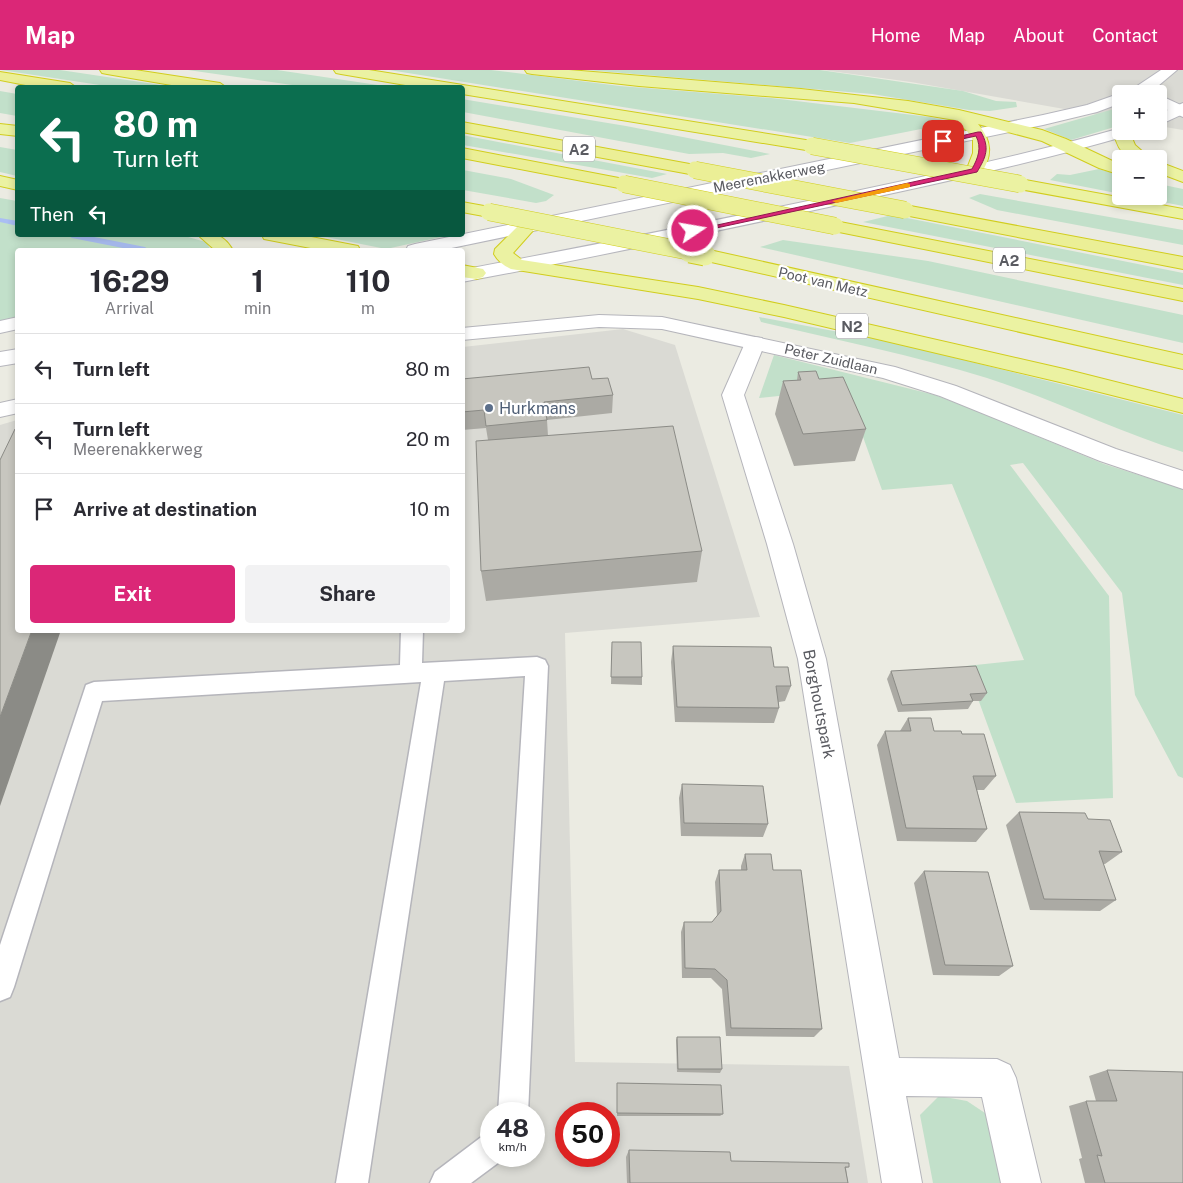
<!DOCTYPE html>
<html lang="en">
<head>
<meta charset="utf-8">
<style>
	body { margin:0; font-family:"Public Sans",sans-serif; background:#f2f2f3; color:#2b2b33; height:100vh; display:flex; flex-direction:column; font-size:19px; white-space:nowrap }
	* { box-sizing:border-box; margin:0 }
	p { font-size:16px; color:#7c7c81 }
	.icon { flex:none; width:28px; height:28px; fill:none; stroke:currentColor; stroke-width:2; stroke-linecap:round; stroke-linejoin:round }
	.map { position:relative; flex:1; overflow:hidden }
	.panel { position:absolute; left:15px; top:178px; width:450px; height:385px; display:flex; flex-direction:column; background:#fff; border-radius:5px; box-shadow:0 2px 8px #0003 }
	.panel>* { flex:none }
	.banner { position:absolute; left:15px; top:15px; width:450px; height:152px; border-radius:5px; box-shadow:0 2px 8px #0003; background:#0b6e4f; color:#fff; overflow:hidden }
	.tools { position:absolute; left:1112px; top:15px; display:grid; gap:10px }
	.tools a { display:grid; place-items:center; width:55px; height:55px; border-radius:5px; background:#fff; box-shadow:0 2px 8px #0003; font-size:25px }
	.speed { position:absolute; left:480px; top:1032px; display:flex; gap:10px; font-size:25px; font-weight:700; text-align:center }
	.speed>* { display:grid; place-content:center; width:65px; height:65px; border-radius:50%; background:#fff; box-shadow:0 2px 8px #0003; line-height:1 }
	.speed small { font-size:12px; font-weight:400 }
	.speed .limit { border:8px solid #d22; background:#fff; color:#111 }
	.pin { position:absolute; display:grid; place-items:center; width:42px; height:42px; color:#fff; margin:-21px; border-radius:10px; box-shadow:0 2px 8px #0006 }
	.me { position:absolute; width:55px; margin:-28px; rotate:78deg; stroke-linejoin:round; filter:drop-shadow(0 0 4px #0008) }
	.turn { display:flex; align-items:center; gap:18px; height:105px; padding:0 15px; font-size:22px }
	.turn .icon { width:65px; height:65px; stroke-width:2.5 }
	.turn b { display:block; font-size:35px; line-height:42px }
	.then { display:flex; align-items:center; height:48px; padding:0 15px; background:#0003; gap:10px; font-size:19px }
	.eta { display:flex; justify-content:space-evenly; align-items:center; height:85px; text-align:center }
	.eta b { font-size:30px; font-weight:700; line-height:35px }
	.action { display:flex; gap:10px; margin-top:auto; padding:10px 15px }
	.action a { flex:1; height:58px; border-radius:5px; background:#db2777; color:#fff; font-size:20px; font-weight:700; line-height:58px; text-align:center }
	.action a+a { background:#f2f2f3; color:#2b2b33 }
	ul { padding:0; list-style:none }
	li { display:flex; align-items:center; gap:15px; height:70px; padding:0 15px; border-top:1px solid #e1e1e2 }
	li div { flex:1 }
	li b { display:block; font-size:19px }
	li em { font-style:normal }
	header { display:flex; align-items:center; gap:30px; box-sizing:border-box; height:70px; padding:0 25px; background:#db2777; color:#fff }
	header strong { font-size:24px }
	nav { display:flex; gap:28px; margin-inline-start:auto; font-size:18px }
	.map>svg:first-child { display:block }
	.industrial { fill:#dadad4; fill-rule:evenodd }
	.green { fill:#c2e0ca }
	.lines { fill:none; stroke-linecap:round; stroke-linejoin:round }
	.stream { fill:#aabef3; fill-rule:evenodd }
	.service-casing { stroke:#b5b5bb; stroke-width:3 }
	.minor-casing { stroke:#b5b5bb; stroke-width:2 }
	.tertiary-casing { stroke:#b5b5bb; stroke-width:2 }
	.secondary-casing { stroke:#b6b6bd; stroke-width:2 }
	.trunk-casing { stroke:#d1cd1d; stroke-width:2 }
	.motorway-casing { stroke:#d1cd1d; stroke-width:2 }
	.service { fill:#fff; fill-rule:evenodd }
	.minor { fill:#fff; fill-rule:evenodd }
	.tertiary { fill:#fff; fill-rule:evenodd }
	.secondary { fill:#fff; fill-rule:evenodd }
	.trunk { fill:#ebf2a2; fill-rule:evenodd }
	.motorway { fill:#ebef96; fill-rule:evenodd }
	.trunk-bridge-far1-casing { stroke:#d1cd1d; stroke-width:18; stroke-linecap:butt }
	.trunk-bridge-casing { stroke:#d1cd1d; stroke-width:23; stroke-linecap:butt }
	.motorway-bridge-casing { stroke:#d1cd1d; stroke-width:18; stroke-linecap:butt }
	.trunk-bridge-far1 { stroke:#ebf2a2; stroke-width:17 }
	.trunk-bridge { stroke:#ebf2a2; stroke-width:21 }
	.motorway-bridge { stroke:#ebef96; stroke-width:17 }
	.wall { fill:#abaaa4 }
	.shaded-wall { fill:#8b8b86 }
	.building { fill:#c7c6bf; stroke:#8b8b86 }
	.route { fill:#db2777; stroke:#8e194d }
	.slow { fill:#f59e0b }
	.service-dot { fill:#5c6f8a; stroke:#fff; stroke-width:2 }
	.labels { text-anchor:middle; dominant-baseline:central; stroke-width:4.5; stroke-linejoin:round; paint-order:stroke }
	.far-street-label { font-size:14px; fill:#5a5b61; stroke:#fff }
	.shield { fill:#fff; stroke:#8c8c90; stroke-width:1 }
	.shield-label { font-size:15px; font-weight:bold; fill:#5a5b61 }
	.service-label { font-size:16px; fill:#4e5e75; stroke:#fff; text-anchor:start }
	.street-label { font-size:16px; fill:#5a5b61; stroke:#fff }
</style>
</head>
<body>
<header>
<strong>Map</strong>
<nav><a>Home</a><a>Map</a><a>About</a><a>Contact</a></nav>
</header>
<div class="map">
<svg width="1183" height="1113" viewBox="0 0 1183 1113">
	<rect width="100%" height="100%" fill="#ebebe2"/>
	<!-- industrial -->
	<path class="industrial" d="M823 0H1183V60L1159 56V24H1121V49L911 12Z
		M623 259 675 275 760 547 565 563 575 992 849 996 868 1113H0V355L17 350 18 560H462L463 277ZM491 1044H534V1086H491ZM566 1044H609V1086H566Z"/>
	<!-- green -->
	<path class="green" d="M1 0H60L174 17H113Z
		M188 0H277L391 17H306Z
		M389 0H491L620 16 771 28 930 47 948 51 961 59 933 65 921 59 850 73Z
		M587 0H820L963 21 996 31 1016 32 1017 37 990 41 969 40 872 24Z
		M0 21 17 24V46L0 43Z
		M462 29 626 56 770 84 751 88 723 83 689 84 463 42Z
		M1121 37V55L1071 70 1044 59Z
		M462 65 667 104 652 108 463 75Z
		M0 77 17 80V106L0 102Z
		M1099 99 1121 105V124L1050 110 1057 104 1070 105Z
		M463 100 511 109 554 125 546 131 536 133 463 120Z
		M1159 114 1183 119V136L1133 126H1159Z
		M980 124 1183 160V175L997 140 969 128Z
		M0 128 17 131 18 165H181L206 172 211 180H18L17 247 0 251Z
		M892 145 1183 203V215L863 152Z
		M316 165H450L386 179Z
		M783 170 928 191 1183 245V273L760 177Z
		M759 247 892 272 1183 345V382C1116 361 1053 329 987 308 913 285 836 270 761 252Z
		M774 285 935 325 974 340 1104 394 1183 419V708L1178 706 1135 625 1122 523 1023 393 1010 395 1109 526 1113 728 1016 733 966 596 1024 590 952 414 882 420 848 325H788L759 328Z
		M939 1026 967 1031 985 1043 1001 1113H933L920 1045Z"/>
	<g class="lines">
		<!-- stream -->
		<path class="stream" d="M0 148 18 151V156L0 152Z
			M68 165H84L145 177 149 180H133L72 168Z"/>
		<defs>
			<path id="service" d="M401 560H423L422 593 537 587 545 590 548 596 528 1044H498L525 606 444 611 368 1113H336L421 612 102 631 14 917 10 927 0 931V875L86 615 94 612 400 595Z
				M491 1064V1086H503L502 1090 471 1113H430L435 1102 480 1068Z"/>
			<path id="minor" d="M1159 25 1183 36V47L1159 36Z
				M755 267 762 268 765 273 744 325 793 474 826 589 899 988 997 989 1010 995 1016 1008 1041 1113H1001L982 1027 906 1026 922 1113H882L798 589 767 474 722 325 745 273 748 268Z"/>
			<path id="tertiary" d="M599 245 662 247 895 297 956 316 1116 379 1183 401V419L1100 391 940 326 883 308 662 259 599 257 462 270V258Z
				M18 329V343L0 347V333Z"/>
			<path id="secondary" d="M1161 0H1177L1158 16 1144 24H1125Z
				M1121 23V33L1097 42 1043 55 442 180H406L408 176 415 174 1043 45 1087 35Z
				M1183 33V44L1159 55V44Z
				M1121 58V61H1135L1133 64C1026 95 918 118 810 141 694 166 579 190 462 212V200C578 178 693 155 808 131 913 109 1018 87 1121 58Z
				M18 247V259L0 263V251Z
				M18 279V293L0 296V282Z"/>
			<path id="trunk" d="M334 0H369L812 71 818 73 820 76 818 79 812 81 462 24V18H423L341 4 336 3Z
				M525 0H569L801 19 908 31 959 40 1042 60 1066 69 1121 95V105L1099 98 1042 71 978 54C992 71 993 86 980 105H968L966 101 973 83V70L967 61 955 50 854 33 639 16 532 4 527 3Z
				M0 54 18 56V66L0 64Z
				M1121 58V61H1129L1135 75 1151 89C1130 89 1119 87 1114 63L1116 60Z
				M1159 92 1183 101V112L1159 103Z
				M0 106 18 110V120L0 116Z
				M1020 109 1183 139V149L1014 118 1011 114 1014 110Z
				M462 132 495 138 498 142 495 146 489 147 462 142Z
				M528 151 534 152 537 156 513 183 522 190 698 217 784 235 1064 299 1183 329V343L1064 313 784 247 698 229 511 199C504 196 498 191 494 184L495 179 522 152Z
				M198 165C217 165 222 163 233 180H215Z
				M262 165H301L358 176 360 180H321L264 169Z
				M705 179 1183 285V299L698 189 696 185 698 181Z
				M462 195 483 199 486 203 483 207 476 209 462 207Z"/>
			<path id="motorway" d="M100 0H135L220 13 227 18H189L107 4 102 3Z
				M0 2 70 13 77 18H41L0 10Z
				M462 52 695 95 701 96 703 100 701 104 695 105 462 62Z
				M462 78 624 109 630 110 633 114 630 118 624 119 462 88Z
				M905 135 1183 187V199L899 144 896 140 899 136Z
				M835 151 1183 219V231L829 160 826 156 829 152Z"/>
		</defs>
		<!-- service casing -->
		<use href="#service" class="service-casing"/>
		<!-- minor casing -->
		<use href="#minor" class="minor-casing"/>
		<!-- tertiary casing -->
		<use href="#tertiary" class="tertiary-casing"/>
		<!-- secondary casing -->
		<use href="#secondary" class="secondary-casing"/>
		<!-- trunk casing -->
		<use href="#trunk" class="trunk-casing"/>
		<!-- motorway casing -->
		<use href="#motorway" class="motorway-casing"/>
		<!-- service -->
		<use href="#service" class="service"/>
		<!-- minor -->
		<use href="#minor" class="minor"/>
		<!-- tertiary -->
		<use href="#tertiary" class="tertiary"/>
		<!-- secondary -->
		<use href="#secondary" class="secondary"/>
		<!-- trunk -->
		<use href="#trunk" class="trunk"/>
		<!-- motorway -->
		<use href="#motorway" class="motorway"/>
		<defs>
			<path id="trunk-bridge-far1" d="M812 76 1020 114
				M489 142 697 183"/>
			<path id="trunk-bridge" d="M690 182 705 185"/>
			<path id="motorway-bridge" d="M695 100 905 140
				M624 114 835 156"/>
		</defs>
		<!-- trunk-bridge-far1 casing -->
		<use href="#trunk-bridge-far1" class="trunk-bridge-far1-casing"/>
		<!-- trunk-bridge casing -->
		<use href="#trunk-bridge" class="trunk-bridge-casing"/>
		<!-- motorway-bridge casing -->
		<use href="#motorway-bridge" class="motorway-bridge-casing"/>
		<!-- trunk-bridge-far1 -->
		<use href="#trunk-bridge-far1" class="trunk-bridge-far1"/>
		<!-- trunk-bridge -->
		<use href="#trunk-bridge" class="trunk-bridge"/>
		<!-- motorway-bridge -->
		<use href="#motorway-bridge" class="motorway-bridge"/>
	</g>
	<!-- wall -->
	<path class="wall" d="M798 302 819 309 866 359 855 391 794 396 775 344 783 311 797 310Z
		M462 309H592L613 325 612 343 547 350 548 366 702 481 697 512 486 531 481 501 488 370 486 358 462 360Z
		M612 572 642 607V615L611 614Z
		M673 576 774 597 791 616 785 631 779 632V638L774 653 675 652 671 592Z
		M891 601 987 623 981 631H973L968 639 898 642 887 609Z
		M908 648 934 661 962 664 996 706 984 720H977L987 759 976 772 897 771 877 675 885 661H900Z
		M682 714 768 754 763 767 681 766 679 728Z
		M1019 742 1088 749 1122 782 1105 794H1103L1116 830 1100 841 1030 840 1006 755Z
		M745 784 773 800 822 959 814 967 726 966 722 919 711 908H682L681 862 684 852H712L717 846 715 812 719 800H741V796Z
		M924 801 1013 896 999 906 933 905 914 813Z
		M677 967 722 999 720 1003 677 1002 676 970Z
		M1107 1000 1183 1113H1085L1079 1089 1082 1088 1069 1036 1086 1031H1096L1089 1006Z
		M617 1013 723 1044 720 1046H617Z
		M629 1080 731 1091 849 1097 846 1098 848 1113H627L626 1087Z"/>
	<!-- shaded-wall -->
	<path class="shaded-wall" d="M32 560H61L0 736V647Z"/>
	<!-- building -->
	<path class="building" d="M589 297 592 309 608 308 613 325 544 332 547 350 486 356 484 340 462 342V309Z
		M816 301 819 309 843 307 866 359 803 364 783 311 801 310 798 302Z
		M673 356 702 481 481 501 476 371Z
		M18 358V560H32L0 647V390L15 359Z
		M612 572H641L642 607H611Z
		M673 576 771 577 774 597H788L791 616H776L779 638 677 637Z
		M976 596 987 623 970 624 973 631 902 635 891 601Z
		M908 648H931L934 661H961L962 664H984L996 706H973L987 759 906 758 885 661H911Z
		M682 714 763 716 768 754 684 753Z
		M1019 742 1085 743 1088 749 1110 750 1122 782 1099 781 1116 830 1044 829Z
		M745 784H771L773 800H801L822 959 731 958 727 910 715 899 685 898 684 852H712L721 841 719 800H747Z
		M924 801 988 802 1013 896 945 895Z
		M677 967H720L722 999H678Z
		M1107 1000 1183 1002V1113H1105L1097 1085 1102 1086 1086 1031H1117Z
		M617 1013 721 1015 723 1044 617 1043Z
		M629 1080 730 1082 731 1091 849 1093V1097H845L848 1113H630Z"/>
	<!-- route -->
	<path class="route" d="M978 62H981C990 78 986 87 977 102L693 163 690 161 972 99C978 88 982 78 976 66L943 73 939 71Z"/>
	<!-- slow -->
	<path class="slow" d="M907 113 910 114V117L836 133 832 131Z"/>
	<!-- markers -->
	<circle class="service-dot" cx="489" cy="338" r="5"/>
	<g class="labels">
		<!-- far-street labels -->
		<g class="far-street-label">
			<text transform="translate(769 107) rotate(-11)">Meerenakkerweg</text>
			<text transform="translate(823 212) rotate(13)">Poot van Metz</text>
			<text transform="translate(831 289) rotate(13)">Peter Zuidlaan</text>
		</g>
		<!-- shield labels -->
		<g class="shield">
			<rect x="563" y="66.5" width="32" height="25" rx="4"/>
			<rect x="993" y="177.5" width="32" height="25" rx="4"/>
			<rect x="836" y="243.5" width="32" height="25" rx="4"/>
		</g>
		<g class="shield-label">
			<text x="579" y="79">A2</text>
			<text x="1009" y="190">A2</text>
			<text x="852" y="256">N2</text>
		</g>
		<!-- service labels -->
		<g class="service-label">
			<text x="499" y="338">Hurkmans</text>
		</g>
		<!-- street labels -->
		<g class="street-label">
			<text transform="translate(819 634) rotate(79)">Borghoutspark</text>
		</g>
	</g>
</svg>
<div class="tools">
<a>+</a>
<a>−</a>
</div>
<div class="speed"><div>48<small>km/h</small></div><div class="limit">50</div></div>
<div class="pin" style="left:943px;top:71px;background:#d93025"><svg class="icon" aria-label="arrive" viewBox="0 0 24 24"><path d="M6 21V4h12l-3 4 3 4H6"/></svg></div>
<svg class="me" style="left:693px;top:161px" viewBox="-20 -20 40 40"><circle r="17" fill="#db2777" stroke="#fff" stroke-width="3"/><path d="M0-11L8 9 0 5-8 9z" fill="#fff"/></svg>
<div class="banner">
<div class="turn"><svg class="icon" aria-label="left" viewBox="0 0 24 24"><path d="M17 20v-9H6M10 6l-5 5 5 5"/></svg><div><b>80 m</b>Turn left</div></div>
<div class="then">Then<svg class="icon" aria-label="left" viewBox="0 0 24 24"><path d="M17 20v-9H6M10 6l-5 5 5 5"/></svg></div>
</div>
<section class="panel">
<div class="eta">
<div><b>16:29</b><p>Arrival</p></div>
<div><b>1</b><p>min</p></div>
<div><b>110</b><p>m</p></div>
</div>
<ul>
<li><svg class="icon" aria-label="left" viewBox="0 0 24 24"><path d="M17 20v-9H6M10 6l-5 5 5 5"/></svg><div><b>Turn left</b></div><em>80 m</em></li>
<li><svg class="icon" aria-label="left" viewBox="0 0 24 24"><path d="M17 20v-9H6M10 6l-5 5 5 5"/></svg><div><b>Turn left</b><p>Meerenakkerweg</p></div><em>20 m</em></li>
<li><svg class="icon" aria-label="arrive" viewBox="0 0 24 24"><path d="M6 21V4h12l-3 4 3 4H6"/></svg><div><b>Arrive at destination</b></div><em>10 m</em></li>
</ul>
<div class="action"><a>Exit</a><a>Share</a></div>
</section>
</div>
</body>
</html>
